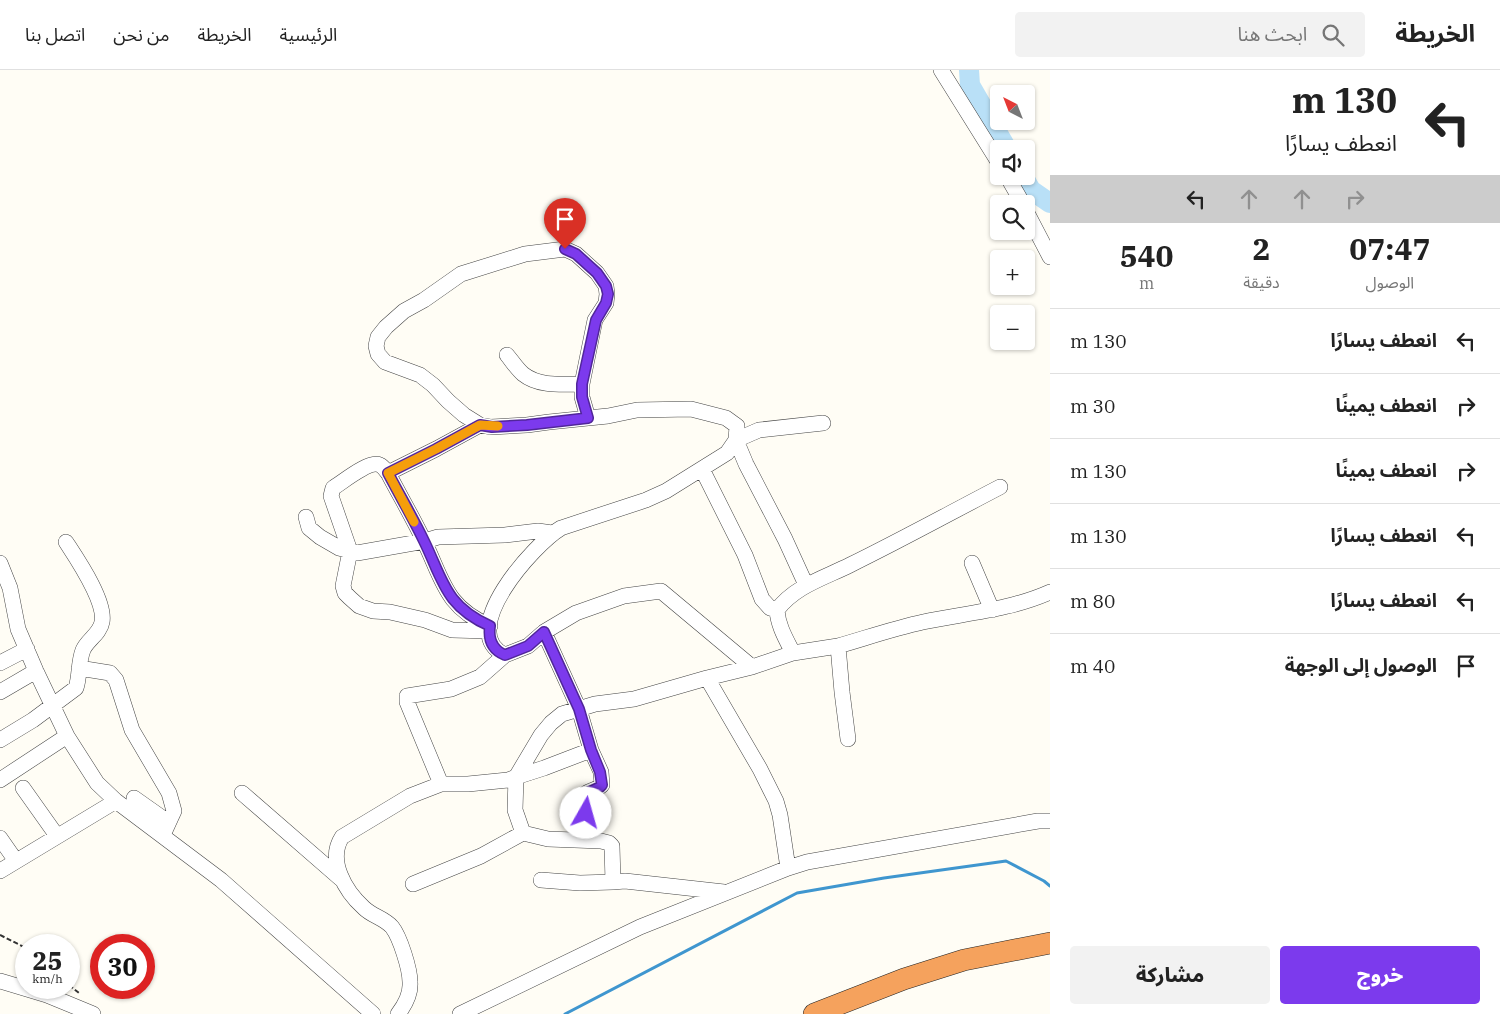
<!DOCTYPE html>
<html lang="ar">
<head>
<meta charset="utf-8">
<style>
	body { margin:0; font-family:"IBM Plex Serif","Noto Sans Arabic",serif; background:#f2f2f2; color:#222; direction:rtl; height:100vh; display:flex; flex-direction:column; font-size:19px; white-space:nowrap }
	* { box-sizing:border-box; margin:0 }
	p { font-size:16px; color:#767676 }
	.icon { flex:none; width:28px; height:28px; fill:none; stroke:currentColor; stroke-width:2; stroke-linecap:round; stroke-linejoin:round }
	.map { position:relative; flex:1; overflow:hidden; direction:ltr }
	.panel { display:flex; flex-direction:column; background:#fff; width:450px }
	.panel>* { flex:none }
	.top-card { background:#fff; color:#222; overflow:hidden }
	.needle { width:32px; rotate:318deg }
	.tools { position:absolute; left:990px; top:15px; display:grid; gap:10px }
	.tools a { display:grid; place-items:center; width:45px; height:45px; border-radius:5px; background:#fff; box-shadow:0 1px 4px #0004; font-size:25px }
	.speed { position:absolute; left:15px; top:864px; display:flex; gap:10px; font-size:25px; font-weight:700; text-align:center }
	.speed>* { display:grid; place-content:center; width:65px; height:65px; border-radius:50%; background:#fff; box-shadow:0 1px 4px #0004; line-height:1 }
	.speed small { font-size:12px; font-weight:400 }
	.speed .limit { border:8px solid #d22; background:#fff; color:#111 }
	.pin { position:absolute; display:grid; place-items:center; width:42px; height:42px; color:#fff; margin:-51px -21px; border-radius:50% 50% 50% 0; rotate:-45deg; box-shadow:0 0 5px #0007 }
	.pin .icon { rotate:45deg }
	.me { position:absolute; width:55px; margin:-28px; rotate:7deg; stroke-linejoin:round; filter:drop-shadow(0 0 4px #0008) }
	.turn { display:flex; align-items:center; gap:18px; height:105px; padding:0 20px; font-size:22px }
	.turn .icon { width:65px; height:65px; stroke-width:2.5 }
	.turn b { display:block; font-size:35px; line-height:42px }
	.lanes { display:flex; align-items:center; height:48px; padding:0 20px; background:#0003; justify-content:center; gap:25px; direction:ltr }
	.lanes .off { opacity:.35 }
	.eta { display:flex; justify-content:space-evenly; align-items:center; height:85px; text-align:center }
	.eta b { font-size:30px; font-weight:800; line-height:35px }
	.action { display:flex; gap:10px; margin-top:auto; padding:10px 20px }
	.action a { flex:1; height:58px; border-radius:5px; background:#7c3aed; color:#fff; font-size:20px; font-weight:800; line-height:58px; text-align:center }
	.action a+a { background:#f2f2f2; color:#222 }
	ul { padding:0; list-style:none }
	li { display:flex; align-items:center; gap:15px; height:65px; padding:0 20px; border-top:1px solid #e0e0e0 }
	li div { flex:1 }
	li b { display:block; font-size:19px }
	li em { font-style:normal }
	header { display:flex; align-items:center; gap:30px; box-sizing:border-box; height:70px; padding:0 25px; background:#fff; border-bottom:1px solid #e0e0e0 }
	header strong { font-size:24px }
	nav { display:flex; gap:28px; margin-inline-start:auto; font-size:18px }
	.search { width:350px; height:45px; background:#f2f2f2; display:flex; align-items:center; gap:12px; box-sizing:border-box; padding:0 18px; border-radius:5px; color:#767676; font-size:19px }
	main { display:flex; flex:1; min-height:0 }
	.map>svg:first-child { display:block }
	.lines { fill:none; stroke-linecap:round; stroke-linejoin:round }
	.stream { stroke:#3f96cf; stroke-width:3 }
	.river { stroke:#b9e0f7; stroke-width:20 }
	.minor-casing { stroke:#444; stroke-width:16 }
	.highway-casing { stroke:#222; stroke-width:22 }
	.path { stroke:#333; stroke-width:2; stroke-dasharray:5 2.5; stroke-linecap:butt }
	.minor { stroke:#fff; stroke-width:15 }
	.highway { stroke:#f5a25d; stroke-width:21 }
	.route-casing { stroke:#51269a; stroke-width:12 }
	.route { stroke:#7c3aed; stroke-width:9 }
	.slow { stroke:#f59e0b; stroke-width:9 }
</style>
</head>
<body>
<header>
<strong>الخريطة</strong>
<div class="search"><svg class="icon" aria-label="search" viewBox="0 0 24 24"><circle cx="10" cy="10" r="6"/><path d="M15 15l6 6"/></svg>ابحث هنا</div>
<nav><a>الرئيسية</a><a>الخريطة</a><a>من نحن</a><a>اتصل بنا</a></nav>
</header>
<main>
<section class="panel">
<div class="top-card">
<div class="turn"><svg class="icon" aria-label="left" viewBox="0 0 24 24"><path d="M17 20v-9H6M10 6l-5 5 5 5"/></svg><div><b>130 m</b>انعطف يسارًا</div></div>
<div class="lanes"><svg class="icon" aria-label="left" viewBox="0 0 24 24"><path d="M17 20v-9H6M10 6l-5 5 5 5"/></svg><svg class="icon off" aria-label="ahead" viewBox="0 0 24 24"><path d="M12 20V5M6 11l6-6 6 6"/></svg><svg class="icon off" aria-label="ahead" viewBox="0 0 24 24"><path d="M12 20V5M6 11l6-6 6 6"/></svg><svg class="icon off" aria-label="right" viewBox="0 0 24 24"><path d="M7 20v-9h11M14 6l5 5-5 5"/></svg></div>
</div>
<div class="eta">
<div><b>07:47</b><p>الوصول</p></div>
<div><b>2</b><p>دقيقة</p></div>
<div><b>540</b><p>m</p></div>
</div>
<ul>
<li><svg class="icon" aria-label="left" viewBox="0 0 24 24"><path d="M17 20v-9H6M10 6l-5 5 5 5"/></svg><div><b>انعطف يسارًا</b></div><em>130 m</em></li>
<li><svg class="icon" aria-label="right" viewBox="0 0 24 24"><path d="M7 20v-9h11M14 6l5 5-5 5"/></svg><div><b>انعطف يمينًا</b></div><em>30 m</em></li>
<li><svg class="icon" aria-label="right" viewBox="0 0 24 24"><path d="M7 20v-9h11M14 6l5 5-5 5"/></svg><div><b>انعطف يمينًا</b></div><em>130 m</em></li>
<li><svg class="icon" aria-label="left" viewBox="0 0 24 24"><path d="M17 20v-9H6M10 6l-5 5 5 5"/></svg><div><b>انعطف يسارًا</b></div><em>130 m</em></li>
<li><svg class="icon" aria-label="left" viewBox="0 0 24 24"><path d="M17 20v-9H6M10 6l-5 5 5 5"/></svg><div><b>انعطف يسارًا</b></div><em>80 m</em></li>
<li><svg class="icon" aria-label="arrive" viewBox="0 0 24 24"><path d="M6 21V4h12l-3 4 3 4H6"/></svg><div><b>الوصول إلى الوجهة</b></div><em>40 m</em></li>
</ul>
<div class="action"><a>خروج</a><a>مشاركة</a></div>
</section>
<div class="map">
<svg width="1050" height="944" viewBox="0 0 1050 944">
	<rect width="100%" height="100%" fill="#fffdf5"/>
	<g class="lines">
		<!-- stream -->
		<path class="stream" d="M565 944 797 823 884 808 1006 791 1044 811 1050 816"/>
		<!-- river -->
		<path class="river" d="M969 0 970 15 1007 79
			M1023 106 1031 120 1050 133"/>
		<defs>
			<path id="minor" d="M941 0 999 93
				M1007 106 1023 134
				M1026 141 1050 187
				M507 285C512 291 517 299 523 304 539 317 563 314 582 314
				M702 399 745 485 762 529 770 538 777 540
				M388 403 436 379 480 355
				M306 447 309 458 320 467 339 478 357 483 425 471 438 467 505 465 538 461 552 463
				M0 493 10 518 18 559 36 601 67 666 97 713 116 731 221 810 373 944
				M972 493 992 540
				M806 515 785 469 746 394 736 370 759 360 823 353
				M489 561 452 560 425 550 390 542 373 541 359 536 350 528 345 523 343 516 350 481 331 426 333 418C343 412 369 390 380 395 383 396 386 401 388 403 400 426 413 448 424 471 443 510 445 537 490 556
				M544 562 579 639 591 680 601 702 602 715C596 721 586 720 582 727L589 770
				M838 576C866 568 895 558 923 552 966 543 1010 540 1050 522
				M793 583 838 576 842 622 848 669
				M505 585C455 562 534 474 561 458L646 430 666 421 727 383 736 370 737 356 726 348 691 339 637 340 608 346 588 348 549 352 527 355 491 357 480 355 464 345 448 331 433 315 420 305 385 292 378 284 376 276 378 267 386 257 404 241 424 230 461 204 525 184 565 179 576 184 597 203 606 216 607 224 606 233 595 250 582 314V327L588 348
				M0 593 27 579
				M79 598 110 603 116 610 132 660 169 723 174 741 163 765
				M707 608 760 699 776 731 780 745 788 798
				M0 622 36 601
				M0 670 33 650 76 618C80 606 78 593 83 580 87 570 100 564 102 552 106 531 77 489 66 472
				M0 710 67 666
				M441 714 407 632V626L451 619 480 607 505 585 528 576 544 562 576 543 624 526 661 521 752 597
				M23 718 57 766
				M242 723 341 809
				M134 728 168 752
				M523 763 548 769 601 771 609 773 612 776 613 812 625 811 724 822
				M0 768 16 791
				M0 801 116 731
				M541 810 580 813 613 812
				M413 814 481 786 523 763 515 740 516 707 544 698 591 680
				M0 911 47 925 93 944
				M398 944C405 935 411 924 410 912 410 899 400 867 392 857 384 848 372 846 364 838 345 821 327 790 342 767L410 726 441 714H468L508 710 516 707 541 665 551 653 562 644 595 634 634 629 707 608 752 597 793 583C786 569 778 556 777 540 795 516 824 508 850 495 901 470 950 443 1000 417
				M460 944 640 857 788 798 807 792 1038 751H1050"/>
			<path id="highway" d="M814 944 904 909 964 890 1050 873"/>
		</defs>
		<!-- minor casing -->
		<use href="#minor" class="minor-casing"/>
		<!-- highway casing -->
		<use href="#highway" class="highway-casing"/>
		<!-- path -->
		<path class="path" d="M0 865 26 878
			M69 915 79 923"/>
		<!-- minor -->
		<use href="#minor" class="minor"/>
		<!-- highway -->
		<use href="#highway" class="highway"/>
	</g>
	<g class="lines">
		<defs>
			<path id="route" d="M565 179 576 184 597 203 606 216 608 224 606 233 596 250 582 314V327L588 348 527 355 492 357 480 355 436 379 388 403C400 426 413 448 424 471 443 510 445 536 490 556 488 570 493 580 505 585L528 576 544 562 579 639 591 680 600 702 602 715 600 717 583 725 582 727 586 743"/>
		</defs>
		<!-- route casing -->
		<use href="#route" class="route-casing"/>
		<!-- route -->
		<use href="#route" class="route"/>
		<!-- slow -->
		<path class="slow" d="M414 452 388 403 436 379 480 355 498 356"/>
	</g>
</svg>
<div class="tools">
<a><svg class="needle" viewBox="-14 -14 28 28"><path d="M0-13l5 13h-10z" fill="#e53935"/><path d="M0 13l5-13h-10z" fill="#767676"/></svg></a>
<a><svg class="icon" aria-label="sound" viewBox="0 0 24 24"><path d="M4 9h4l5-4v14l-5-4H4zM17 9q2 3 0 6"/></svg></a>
<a><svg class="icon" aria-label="search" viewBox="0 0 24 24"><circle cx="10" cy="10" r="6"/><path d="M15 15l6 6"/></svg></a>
<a>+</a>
<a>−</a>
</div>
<div class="speed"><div>25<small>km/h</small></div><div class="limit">30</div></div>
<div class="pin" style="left:565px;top:179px;background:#d93025"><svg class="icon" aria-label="arrive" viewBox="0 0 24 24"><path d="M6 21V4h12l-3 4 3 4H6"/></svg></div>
<svg class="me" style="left:586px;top:743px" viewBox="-20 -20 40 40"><circle r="19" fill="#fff"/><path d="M0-13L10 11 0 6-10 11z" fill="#7c3aed"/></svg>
</div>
</main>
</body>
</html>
